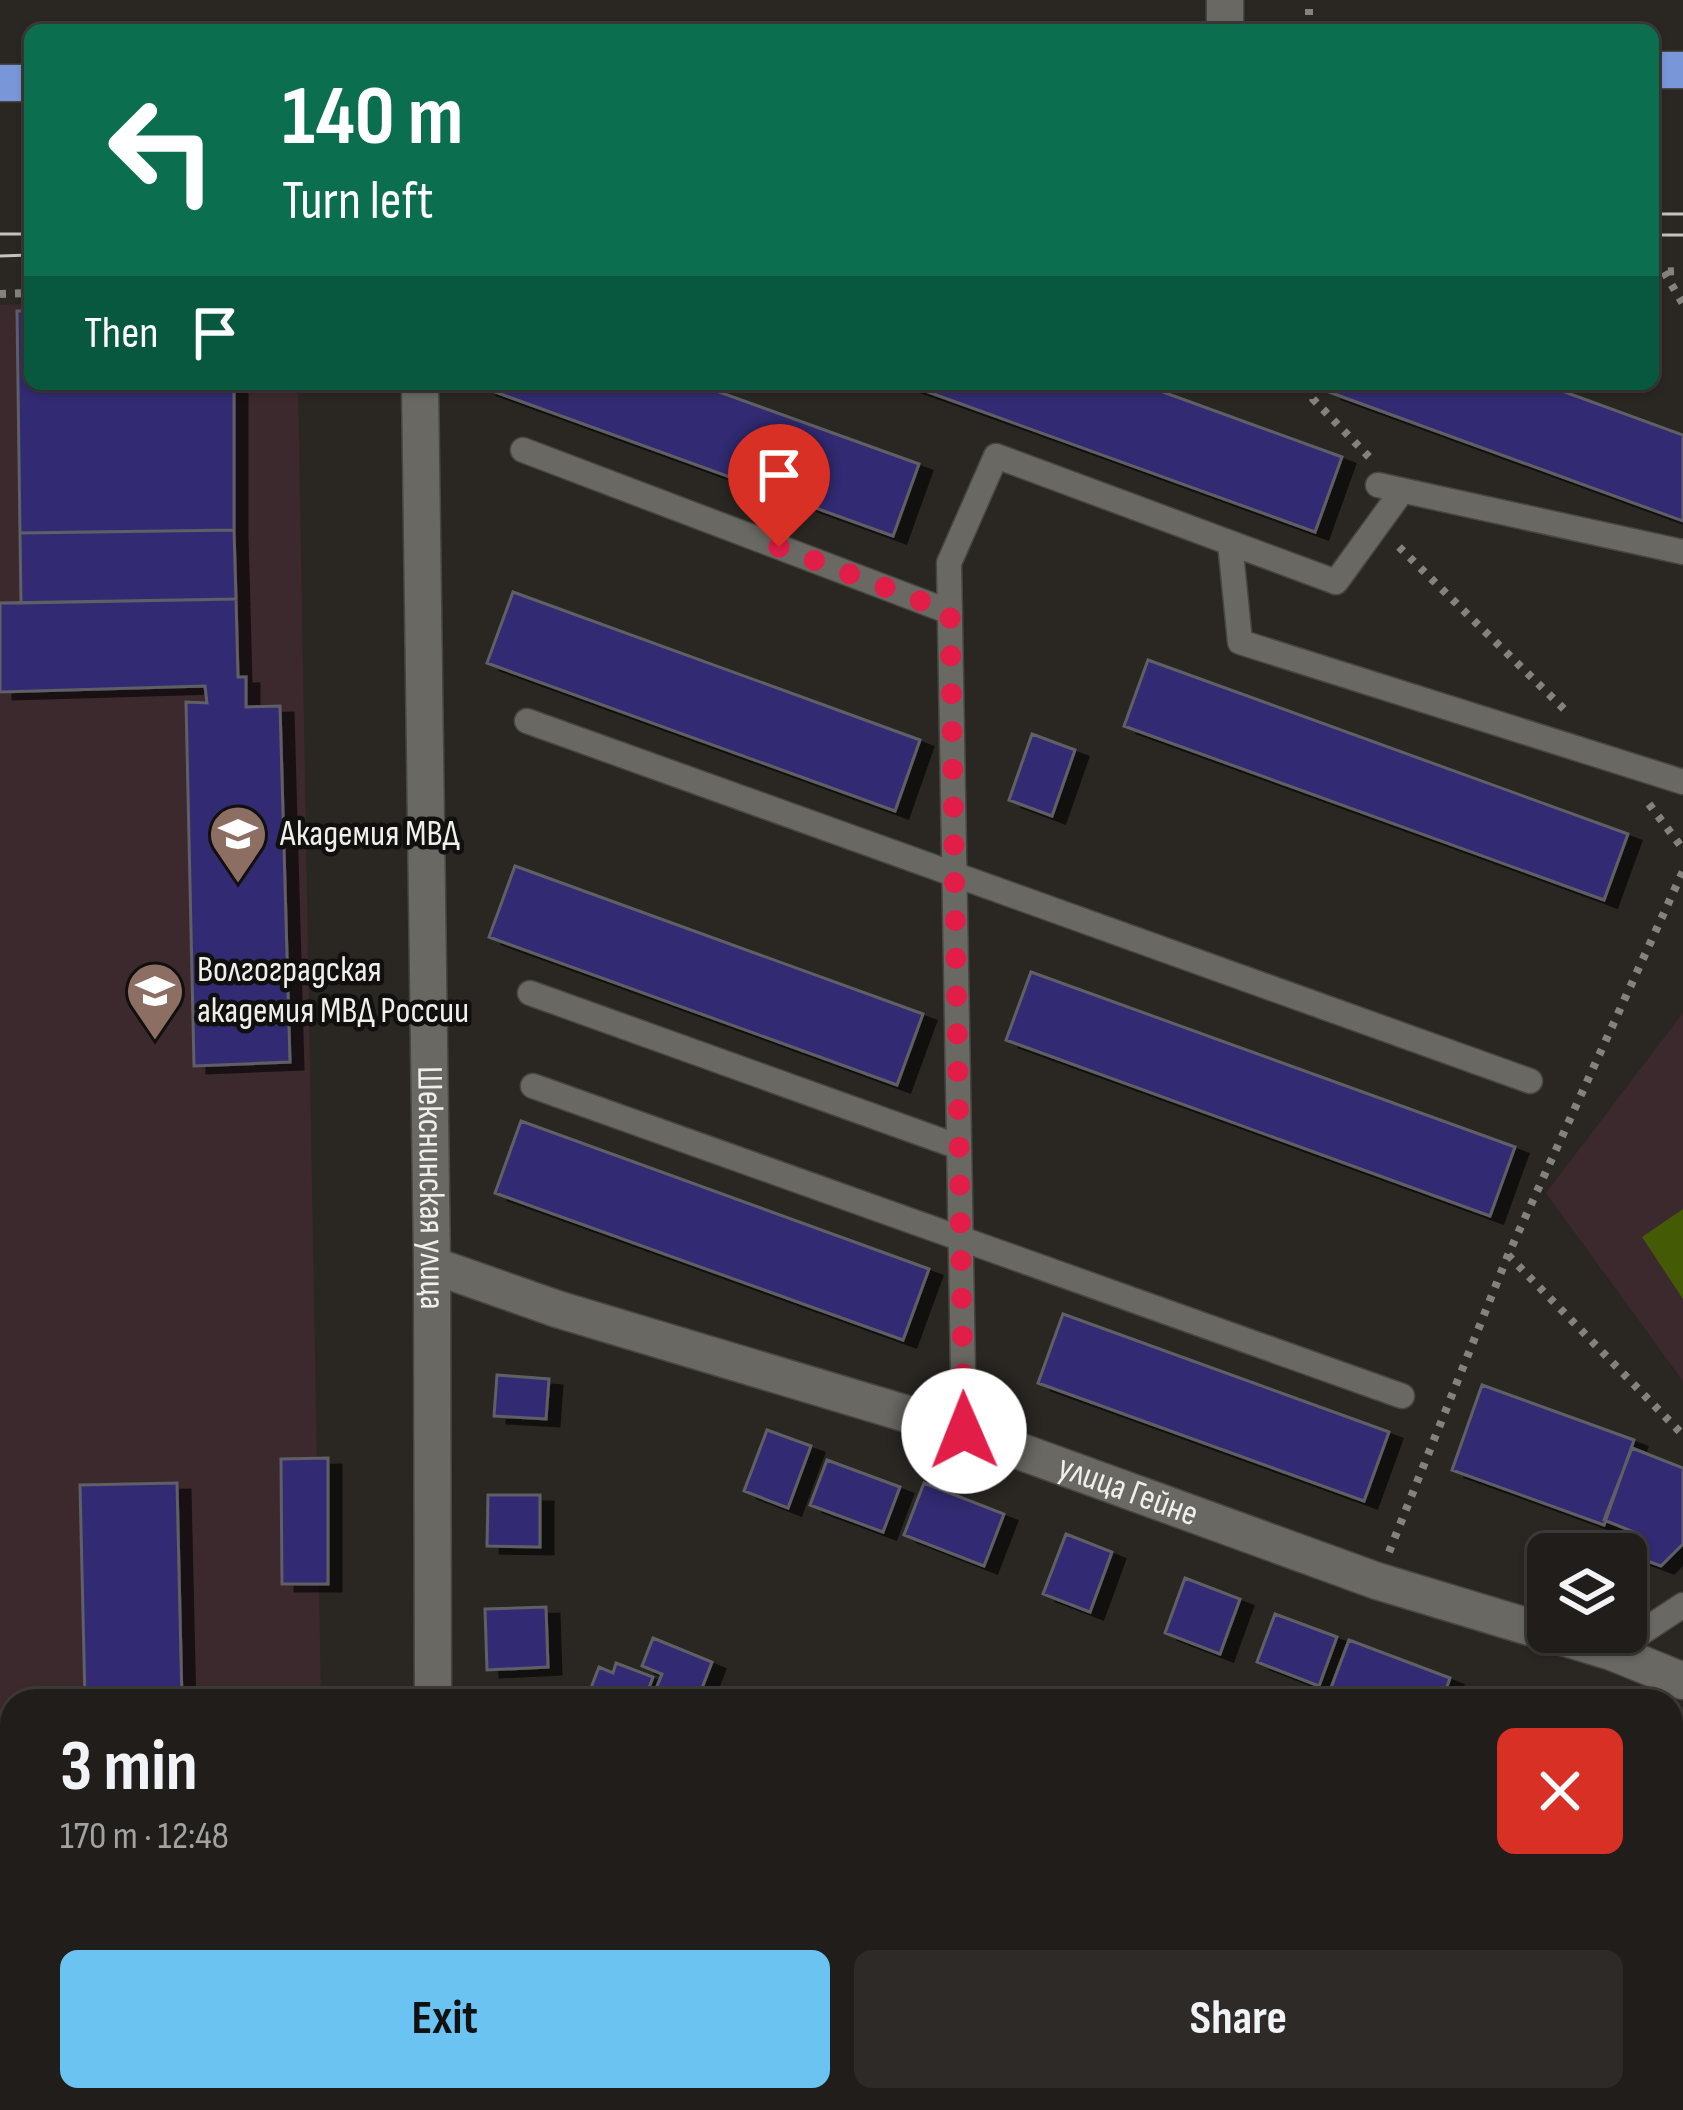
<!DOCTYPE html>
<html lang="en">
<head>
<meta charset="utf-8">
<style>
	body { margin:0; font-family:"Sofia Sans Condensed",sans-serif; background:#2d2a27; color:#f1f3f6; height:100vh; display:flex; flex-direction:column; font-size:45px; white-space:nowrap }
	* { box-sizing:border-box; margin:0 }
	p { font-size:39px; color:#a2a2a2 }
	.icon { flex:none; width:66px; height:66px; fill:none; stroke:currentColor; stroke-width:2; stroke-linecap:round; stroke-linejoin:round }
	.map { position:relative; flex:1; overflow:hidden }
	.details { position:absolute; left:0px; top:1689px; width:1683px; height:423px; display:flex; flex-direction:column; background:#201d1a; border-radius:36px 36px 0 0; box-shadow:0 3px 9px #0004,0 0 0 3px #3d3b39 }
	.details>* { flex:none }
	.top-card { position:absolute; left:24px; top:24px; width:1635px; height:366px; border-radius:18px; box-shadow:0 3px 9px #0004,0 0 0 3px #3d3b39; background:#0b6e4f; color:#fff; overflow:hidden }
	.buttons { position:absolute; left:1527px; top:1533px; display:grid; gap:24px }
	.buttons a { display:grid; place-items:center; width:120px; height:120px; border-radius:18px; background:#201d1a; box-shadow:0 3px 9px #0004,0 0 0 3px #3d3b39; font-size:60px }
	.pin { position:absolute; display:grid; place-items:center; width:102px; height:102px; color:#fff; margin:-123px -51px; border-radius:50% 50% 50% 0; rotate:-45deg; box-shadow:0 0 12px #0007 }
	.pin .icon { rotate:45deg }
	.me { position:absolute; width:132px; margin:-66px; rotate:359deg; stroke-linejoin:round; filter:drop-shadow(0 0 9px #0008) }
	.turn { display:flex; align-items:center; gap:42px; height:252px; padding:0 60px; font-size:54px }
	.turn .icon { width:156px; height:156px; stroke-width:2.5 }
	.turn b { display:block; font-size:84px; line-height:102px }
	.then { display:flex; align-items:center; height:114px; padding:0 60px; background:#0003; gap:24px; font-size:45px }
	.round { display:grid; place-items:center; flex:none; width:126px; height:126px; border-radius:18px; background:#2d2a27 }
	.head { display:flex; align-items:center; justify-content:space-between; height:204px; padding:0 60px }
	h1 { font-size:72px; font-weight:700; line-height:90px }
	.button { display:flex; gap:24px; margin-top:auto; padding:24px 60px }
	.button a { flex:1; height:138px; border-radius:18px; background:#6bc3f2; color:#111; font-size:48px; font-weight:700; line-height:138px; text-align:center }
	.button a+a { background:#2d2a27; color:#f1f3f6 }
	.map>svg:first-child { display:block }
	.education { fill:#3c292e }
	.green { fill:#455a05 }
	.building { fill:#332a72; stroke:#5f5f65; stroke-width:3; filter:url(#shadow) }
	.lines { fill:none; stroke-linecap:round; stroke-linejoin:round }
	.service-casing { stroke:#474642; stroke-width:27 }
	.minor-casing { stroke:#474642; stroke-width:39 }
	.tertiary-casing { stroke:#474642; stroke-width:39 }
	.trunk-casing { stroke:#474642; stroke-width:39 }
	.path { stroke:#85827e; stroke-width:8; stroke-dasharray:6 9; stroke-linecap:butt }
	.service { stroke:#6a6862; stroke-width:24 }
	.minor { stroke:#6a6862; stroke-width:36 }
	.tertiary { stroke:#6a6862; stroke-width:36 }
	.trunk { stroke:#7896d8; stroke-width:36 }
	.tram { stroke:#c4c3bf; stroke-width:3 }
	.route { stroke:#e11d48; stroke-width:21; stroke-dasharray:0 37.8 }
	.labels { text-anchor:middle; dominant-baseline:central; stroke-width:9; stroke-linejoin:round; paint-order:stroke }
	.poi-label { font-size:36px; fill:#f0efeb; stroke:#11100e; text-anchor:start }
	.street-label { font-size:36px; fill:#f0efeb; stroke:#11100e }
</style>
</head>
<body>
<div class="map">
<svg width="1683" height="2110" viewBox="0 0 1683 2110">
	<defs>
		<filter id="shadow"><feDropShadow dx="13" dy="7" stdDeviation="0" flood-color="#0009"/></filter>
	</defs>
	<rect width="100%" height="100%" fill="#2a2723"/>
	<!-- education -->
	<path class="education" d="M30 304V384H298L321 1701H12V2100H328V2110H0V305Z
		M1683 1013V1381L1546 1193Z"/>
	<!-- green -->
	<path class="green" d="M1683 1209V1299L1642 1237Z"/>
	<!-- building -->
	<path class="building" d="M17 311H30V384H234V530L20 533Z
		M486 384H697L919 464 893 536 484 388Z
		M906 384H1141L1342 457 1315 532Z
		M1332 384H1543L1683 435V521L1329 392Z
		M234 530 236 599 21 603 20 533Z
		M513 592 920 740 895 811 487 663Z
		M236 599 238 677H246V707L280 706 290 1062 194 1066 186 702 207 703 205 686 0 692V603Z
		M1148 660 1628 834 1604 900 1124 726Z
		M1032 734 1075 750 1052 816 1009 800Z
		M515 866 923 1014 897 1085 489 937Z
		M1031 972 1515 1147 1490 1216 1006 1040Z
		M521 1121 929 1269 903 1340 495 1193Z
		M1063 1314 1389 1432 1364 1501 1038 1383Z
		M497 1375 549 1379 546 1419 494 1416Z
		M1482 1385 1634 1440 1604 1525 1452 1470Z
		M767 1430 811 1446 788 1508 744 1491Z
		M1632 1448 1683 1468V1544L1661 1566 1631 1555 1639 1534 1604 1520Z
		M328 1458V1584H282L281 1459Z
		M827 1460 900 1487 883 1532 810 1505Z
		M177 1483 182 1701H85L80 1485Z
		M924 1483 1004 1514 984 1566 904 1535Z
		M488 1495H540V1547L487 1546Z
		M1066 1534 1112 1552 1090 1612 1043 1594Z
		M1185 1578 1240 1599 1220 1654 1165 1633Z
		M546 1607 548 1667 487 1670 485 1609Z
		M1275 1614 1337 1637 1319 1686 1257 1662Z
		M653 1638 712 1662 697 1701H651L662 1674 642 1666Z
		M1349 1640 1450 1678 1442 1701H1326Z
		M616 1663 653 1677 644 1701H586L599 1667 613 1673Z
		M1485 1688 1519 1701H1480Z
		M1671 1992 1683 1997V2029L1671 2061Z
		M677 2100H743L740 2110H674Z
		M803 2100 830 2110H799Z
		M1284 2100H1379L1376 2110H1280Z
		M1450 2100H1472L1498 2110H1446Z"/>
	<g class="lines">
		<defs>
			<path id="service" d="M523 450 950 612
				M1378 485 1683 552
				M1230 543 1240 642 1683 782
				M527 721 1530 1081
				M530 993 959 1147
				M533 1086 1402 1396
				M964 1431 949 563 996 456 1336 582 1402 491
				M1612 1652 1683 1605"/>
			<g id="minor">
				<path d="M1225 0V30"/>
				<path id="s1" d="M432 1265 557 1309 964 1431 1377 1581 1612 1652 1683 1681"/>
				<path d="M473 2100 501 2110"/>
				<path d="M1618 2100 1647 2110"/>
			</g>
			<g id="tertiary">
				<path id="s2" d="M420 384 432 1265 433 1701"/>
				<path d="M431 2100V2110"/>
			</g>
			<path id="trunk" d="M1653 70H1683
				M0 83H30"/>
		</defs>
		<!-- service casing -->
		<use href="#service" class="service-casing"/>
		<!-- minor casing -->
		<use href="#minor" class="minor-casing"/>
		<!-- tertiary casing -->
		<use href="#tertiary" class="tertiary-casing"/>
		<!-- trunk casing -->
		<use href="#trunk" class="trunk-casing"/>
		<!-- path -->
		<path class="path" d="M1309 30V0
			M1653 272 1683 271
			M1664 272 1683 304
			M0 294 30 293
			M1309 384 1313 399 1372 460
			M1399 547 1568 713
			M1649 804 1683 849
			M1508 1255 1683 1435
			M1389 1552 1508 1255 1683 871
			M555 2100 560 2110"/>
		<!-- service -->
		<use href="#service" class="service"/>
		<!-- minor -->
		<use href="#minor" class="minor"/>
		<!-- tertiary -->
		<use href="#tertiary" class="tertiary"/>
		<!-- trunk -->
		<use href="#trunk" class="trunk"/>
		<!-- tram -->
		<path class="tram" d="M1653 214H1683
			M0 234H30
			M1653 235H1683
			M0 256 30 255"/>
	</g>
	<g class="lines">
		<!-- route -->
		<path class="route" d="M779 547 950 612 964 1431"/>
	</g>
	<!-- icons -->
	<defs>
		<symbol id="university-pin" viewBox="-11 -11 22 30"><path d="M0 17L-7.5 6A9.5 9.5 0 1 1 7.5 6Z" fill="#8d6e63" stroke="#11100e"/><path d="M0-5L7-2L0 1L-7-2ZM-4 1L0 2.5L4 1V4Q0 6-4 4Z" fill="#fff"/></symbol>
	</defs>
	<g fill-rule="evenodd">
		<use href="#university-pin" x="205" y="801" width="66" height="90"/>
		<use href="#university-pin" x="122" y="958" width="66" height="90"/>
	</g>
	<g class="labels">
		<!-- poi labels -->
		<g class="poi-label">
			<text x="280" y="834">Академия МВД</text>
			<text x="197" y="970">Волгоградская<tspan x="197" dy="41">академия МВД России</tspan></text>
		</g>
		<!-- street labels -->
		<g class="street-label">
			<text stroke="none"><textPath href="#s2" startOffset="804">Шекснинская улица</textPath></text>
			<text stroke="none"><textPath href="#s1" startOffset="732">улица Гейне</textPath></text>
		</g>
	</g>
</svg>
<div class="buttons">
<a><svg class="icon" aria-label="layers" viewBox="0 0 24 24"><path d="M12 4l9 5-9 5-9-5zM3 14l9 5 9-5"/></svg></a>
</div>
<div class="pin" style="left:779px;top:547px;background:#d93025"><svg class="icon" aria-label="arrive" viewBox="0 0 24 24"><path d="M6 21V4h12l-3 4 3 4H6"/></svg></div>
<svg class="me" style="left:964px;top:1431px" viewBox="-20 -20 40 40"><circle r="19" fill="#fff"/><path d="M0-13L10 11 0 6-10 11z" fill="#e11d48"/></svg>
<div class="top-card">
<div class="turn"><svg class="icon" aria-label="left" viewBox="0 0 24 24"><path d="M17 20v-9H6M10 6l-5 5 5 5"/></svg><div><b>140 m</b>Turn left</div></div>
<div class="then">Then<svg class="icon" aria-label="arrive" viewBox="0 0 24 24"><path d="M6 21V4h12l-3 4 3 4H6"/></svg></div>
</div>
<section class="details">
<div class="head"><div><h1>3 min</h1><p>170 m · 12:48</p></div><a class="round" style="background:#d93025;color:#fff"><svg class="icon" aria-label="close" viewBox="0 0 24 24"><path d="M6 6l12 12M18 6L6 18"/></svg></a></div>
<div class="button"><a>Exit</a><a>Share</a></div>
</section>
</div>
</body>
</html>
